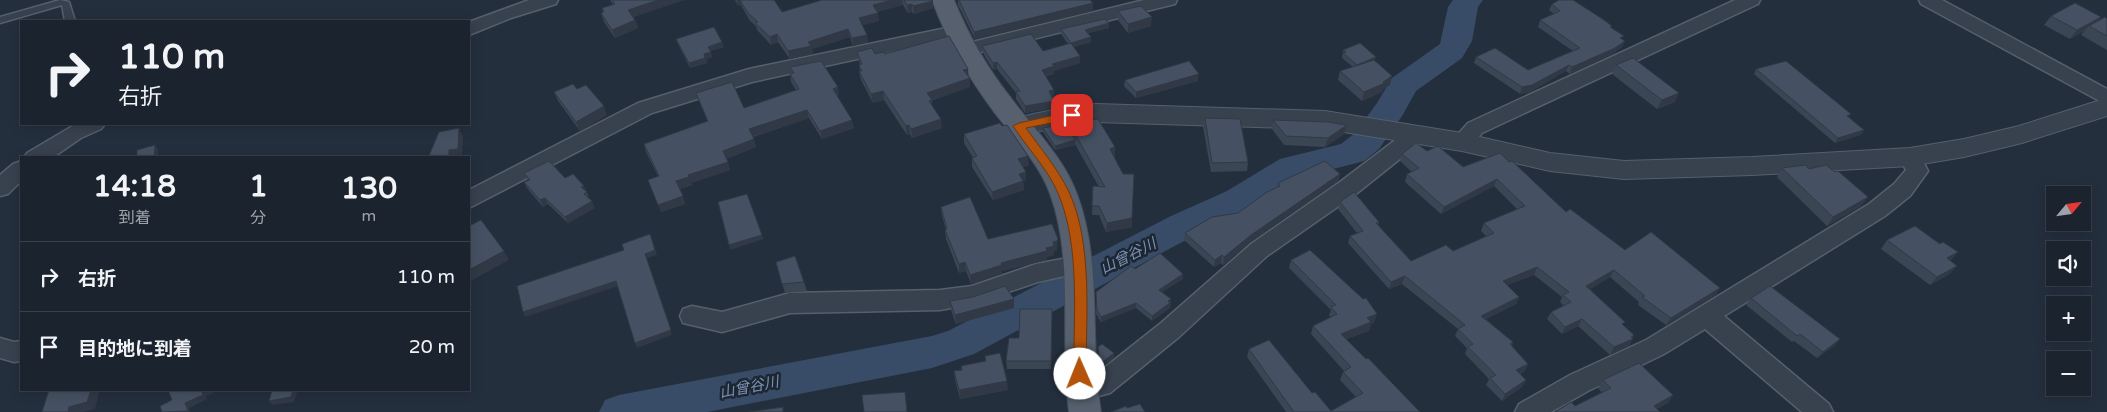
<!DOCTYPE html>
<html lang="ja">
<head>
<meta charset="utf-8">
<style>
	body { margin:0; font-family:"Varela Round","Noto Sans JP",sans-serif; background:#282f3a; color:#f1f3f6; height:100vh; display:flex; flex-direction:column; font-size:19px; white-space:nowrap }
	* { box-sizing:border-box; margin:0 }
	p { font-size:16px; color:#a0a4aa }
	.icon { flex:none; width:28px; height:28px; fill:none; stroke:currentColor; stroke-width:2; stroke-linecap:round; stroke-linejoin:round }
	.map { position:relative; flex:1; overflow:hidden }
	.drawer { position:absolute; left:20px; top:156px; width:450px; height:235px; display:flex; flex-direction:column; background:#1b232e; border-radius:0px; box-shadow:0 2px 12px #0003,0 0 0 1px #39404a }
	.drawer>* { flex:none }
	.banner { position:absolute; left:20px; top:20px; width:450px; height:105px; border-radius:0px; box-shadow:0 2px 12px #0003,0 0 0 1px #39404a; background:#1b232e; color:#f1f3f6; overflow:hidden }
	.needle { width:32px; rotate:61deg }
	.tools { position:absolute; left:2046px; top:186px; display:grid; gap:10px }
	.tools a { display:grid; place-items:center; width:45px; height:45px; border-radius:0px; background:#1b232e; box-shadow:0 2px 12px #0003,0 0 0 1px #39404a; font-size:25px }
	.pin { position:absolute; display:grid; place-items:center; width:42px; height:42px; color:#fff; margin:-21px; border-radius:10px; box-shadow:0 2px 8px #0006 }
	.me { position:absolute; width:55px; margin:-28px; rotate:359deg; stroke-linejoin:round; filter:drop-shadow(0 0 4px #0008) }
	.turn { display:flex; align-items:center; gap:18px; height:105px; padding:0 15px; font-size:22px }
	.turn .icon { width:65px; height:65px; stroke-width:2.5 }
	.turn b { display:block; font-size:35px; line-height:42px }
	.eta { display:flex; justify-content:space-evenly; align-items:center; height:85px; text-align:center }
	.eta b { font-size:30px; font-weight:700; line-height:35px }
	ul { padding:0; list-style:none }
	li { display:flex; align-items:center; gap:15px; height:70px; padding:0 15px; border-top:1px solid #39404a }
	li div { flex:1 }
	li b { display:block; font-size:19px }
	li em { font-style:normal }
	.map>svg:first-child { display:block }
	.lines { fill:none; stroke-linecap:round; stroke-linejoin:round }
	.river { fill:#394c67; fill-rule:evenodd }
	.service-casing { stroke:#565f6c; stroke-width:3 }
	.minor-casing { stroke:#565f6c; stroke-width:3 }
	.tertiary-casing { stroke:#565f6c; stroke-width:2 }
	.primary-casing { stroke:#414a57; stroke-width:2 }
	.service { fill:#38414e; fill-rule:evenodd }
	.minor { fill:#38414e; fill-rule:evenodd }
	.tertiary { fill:#38414e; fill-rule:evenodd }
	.primary { fill:#56606e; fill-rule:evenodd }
	.wall { fill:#3b4654 }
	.shaded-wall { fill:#303945 }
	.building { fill:#455162; stroke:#303945 }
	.route { fill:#b45309; stroke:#753606 }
	.labels { text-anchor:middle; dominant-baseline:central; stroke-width:5; stroke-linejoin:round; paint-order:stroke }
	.water-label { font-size:15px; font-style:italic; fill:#7c92b1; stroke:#1d2633 }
</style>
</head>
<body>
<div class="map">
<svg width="2107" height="412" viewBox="0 0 2107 412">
	<rect width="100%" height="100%" fill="#242f3e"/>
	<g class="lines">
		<!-- river -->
		<path class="river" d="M1453 0H1483L1478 7 1472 41 1462 58 1416 91 1402 116 1379 149 1364 161 1303 177 1251 209 1197 234 974 354 932 368 707 412H599L605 400 619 395 932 336 948 331 1171 216 1227 191 1280 159 1341 144 1355 133 1377 103 1392 78 1440 44 1448 7Z"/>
		<defs>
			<path id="service" d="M60 0 69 2 75 21H65L62 5 0 23V17Z"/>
			<path id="minor" d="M529 0H558L556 4 511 18 469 35V22Z
				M1144 0H1177L1175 4 964 56 957 54 954 50 957 46 964 44Z
				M1735 0H1760L1758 4 1482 133C1474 143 1468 151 1454 147L1451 142 1468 123Z
				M1919 0H1942L2107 89V105L1921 4Z
				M956 26 963 28 966 32 963 36 752 82 652 113 469 208V190L638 103 749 69Z
				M76 124H105L101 129 81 138 52 158H24L27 153Z
				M1408 125 1415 127 1419 132 1411 150 1356 194 1267 256 1179 337 1110 393 1080 401 1071 398 1067 390 1071 382 1094 376 1161 323 1251 244 1340 182 1394 141 1401 127Z
				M1910 149 1918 152 1928 171 1910 196 1885 216 1724 316 1829 404 1833 412H1802L1705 329 1664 354 1588 391 1551 412H1515L1519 404 1570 375 1646 340 1869 204 1894 184 1906 170 1899 157 1902 152Z
				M21 161V181L8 194 0 196V175L13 164Z
				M1078 256 1086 259 1090 265 1086 271 1038 282 973 304 940 310 790 313 722 332 683 323 680 316 683 309 692 306 722 312 790 293 940 290 972 286 1036 264Z
				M0 338 14 342 21 341V361L14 362 0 358Z"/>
			<path id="tertiary" d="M2107 98V116L2022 143 1964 157 1910 166 1752 175 1624 179 1550 171 1462 151 1325 129 1096 122C1074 123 1027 137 1010 132L1006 126 1010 120C1038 112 1067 107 1096 104L1325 111 1462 133 1550 153 1624 161 1752 157 1910 148 1964 139 2019 126Z"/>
			<path id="primary" d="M932 0H954C969 36 987 68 1011 98 1034 129 1064 158 1077 194 1103 263 1089 340 1101 412H1069C1059 340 1075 262 1050 194 1039 163 1014 138 994 112 968 77 947 41 932 0Z"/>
		</defs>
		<!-- service casing -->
		<use href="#service" class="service-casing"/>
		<!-- minor casing -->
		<use href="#minor" class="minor-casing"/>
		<!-- tertiary casing -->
		<use href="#tertiary" class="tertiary-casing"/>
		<!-- primary casing -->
		<use href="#primary" class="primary-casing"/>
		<!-- service -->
		<use href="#service" class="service"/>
		<!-- minor -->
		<use href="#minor" class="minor"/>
		<!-- tertiary -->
		<use href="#tertiary" class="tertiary"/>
		<!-- primary -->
		<use href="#primary" class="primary"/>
	</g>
	<!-- wall -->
	<path class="wall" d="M610 0H684L633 17 635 20 638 28 615 38 604 22 601 13H603L602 8 613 5Z
		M735 0H774L782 12 822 0H932L933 8 914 14 912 12 908 13 903 5 877 12 879 21 862 25 868 42 853 46 850 37 812 49 813 54 790 59 778 42 771 45 757 30 756 26 750 21 741 5 738 6Z
		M958 0H1090L1093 11 975 39 958 5Z
		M1552 4 1612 26 1611 28 1622 39V47L1612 54 1570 74 1566 71 1530 92 1520 94 1474 63 1476 57 1528 70 1573 51 1538 27 1540 20 1554 14 1549 10Z
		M1118 11 1151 26 1128 33 1118 20Z
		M2051 16 2101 17 2098 21 2107 19V50L2081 35 2084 31 2070 39 2044 25Z
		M1109 28 1088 33 1091 42 1073 47 1080 56V63L1054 71V74L1045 76 1054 97 1053 98 1054 108 1025 113 1016 99V93L997 69 993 70 983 53 982 46 1043 51 1068 44 1061 34V29Z
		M676 39 724 47 710 51 712 57 706 59 707 63 690 68 678 44Z
		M1343 50 1375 61 1390 85 1383 89 1382 92 1362 101 1338 80 1340 71 1353 67 1342 58Z
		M857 52 875 54H885L968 69 970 87 932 100V105L942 128 912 138 910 134 907 135 884 100 873 103 861 80 859 71H860L859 65H860Z
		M1616 65 1675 102 1657 109 1612 74Z
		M790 67 839 95 837 96 854 128 822 139 809 118 753 137 756 147 726 159 730 170 691 183 692 185 680 189 685 204 661 212 648 180 658 176 646 152 644 144 707 121 696 93 744 108 796 90 791 82 790 74H792Z
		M1756 69 1849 117 1864 130 1861 135 1835 143 1754 74Z
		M1125 80 1198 81 1136 98 1124 86Z
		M577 89 607 115 580 131 558 101 554 92Z
		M1205 118 1248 162 1247 171 1211 172 1203 127Z
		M1273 120 1347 125 1344 134 1325 147 1284 145 1272 129Z
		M1069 123 1115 156 1114 157 1132 227 1106 232 1099 215H1092L1093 186 1099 187 1075 144V145L1055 150 1043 132V128L1069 129Z
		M964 134 1029 165 1023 167 1026 180 1023 181 1024 190 993 200 972 167V158H973L964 143Z
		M1427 151 1463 167 1500 153 1566 212 1625 250 1716 295 1666 325 1638 305 1639 302 1610 277 1590 289 1623 326 1634 335 1629 346 1610 355 1578 326 1562 334 1547 319 1551 312 1564 306 1560 302 1562 297 1534 275 1507 285 1519 297 1516 304 1486 319 1513 342 1512 346 1528 364 1525 371 1520 374 1526 380 1522 387 1502 401 1486 385 1489 379 1465 354 1467 348 1455 336 1458 329 1402 284 1389 289 1348 243 1350 236 1357 233 1338 209 1340 202 1379 222 1378 225 1411 261 1453 251 1486 236 1481 231 1484 223 1517 209 1494 186 1441 214 1405 182 1407 174 1412 172 1400 161 1402 154Z
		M1782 168 1809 169 1835 172 1868 197 1861 206 1827 226 1777 177Z
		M524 173 565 178 587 192 589 199 595 208 568 223 548 204 543 207 527 188 524 182 528 180Z
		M1340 174 1338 181 1250 242 1223 265 1221 263 1214 267 1184 240 1185 233 1238 213 1277 188 1278 183Z
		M941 207 988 239 1057 250 1054 251V255L1047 257V260L1002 271V274L971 284 966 271 959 273 946 239 945 230H946L942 216Z
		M1887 240 1940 244 1958 252 1950 261V274L1930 285 1881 249Z
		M1291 260 1374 323 1371 324 1369 331 1346 339 1366 359 1420 412H1286L1247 357 1249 349 1312 393 1331 411 1356 397 1340 380 1343 372 1344 371 1311 334 1313 326 1331 317 1329 315 1331 310 1289 268Z
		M776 263 804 282 807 291 785 293Z
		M1135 269 1183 274V279L1162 292 1171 299 1170 308 1152 321 1136 308 1101 322 1096 314V296Z
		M1751 298 1840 339 1834 346 1817 358 1794 341 1792 342 1746 305Z
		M1014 299V308L956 324 951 310 950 301Z
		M1052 309 1051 369H1007L1006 361 1019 338Z
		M1098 347 1114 353V358L1100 369 1098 352Z
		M985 356 1008 390 960 399 955 380 954 371 961 370V366L985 361Z
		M1603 380 1673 395 1668 403 1657 409 1575 406 1602 393 1598 388Z"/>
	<!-- shaded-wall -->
	<path class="shaded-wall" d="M658 0H684L631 18 628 10Z
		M737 0H740L741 5 738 6Z
		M892 0H902L903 5 874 13 873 5Z
		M933 1V8L914 14 913 6Z
		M1093 3V11L975 39 974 32Z
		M912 4V12L908 13 907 5Z
		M878 13 879 21 860 26 859 18Z
		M1152 17 1151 26 1128 33V24Z
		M2101 17 2094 26H2089L2084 31 2070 39 2077 30Z
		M635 20 638 28 615 38 612 30Z
		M1109 23V28L1085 34V30Z
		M848 29 850 37 812 49 813 54 790 59 788 51 808 42Z
		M777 34 778 42 771 45 770 37Z
		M867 35 868 42 853 46 852 38Z
		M1091 37V42L1071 47V43Z
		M1625 41 1622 47 1612 54 1570 74 1572 67Z
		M722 42 724 47 710 51 708 47Z
		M711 52 712 57 706 59 707 63 690 68 689 63 704 54Z
		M1080 56V63L1054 71V74L1042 78V70L1052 64Z
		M1376 57 1375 61 1357 65Z
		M997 62V69L993 70V63Z
		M1569 65 1566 71 1530 92 1520 94 1522 87Z
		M968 69V78L963 70Z
		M1199 74 1198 81 1136 98V92Z
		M1392 76 1390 85 1383 89 1382 92 1362 101 1364 92Z
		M970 78V87L931 101 933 109 927 93Z
		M838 87 839 95 834 96 833 89Z
		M1054 90V97L1049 99V91Z
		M883 91 884 100 873 103 871 94Z
		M1679 93 1675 102 1657 109 1662 100Z
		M1054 101V108L1025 113V106Z
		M604 106 607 115 580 131 576 122Z
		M807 110 809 118 751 137 749 129Z
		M941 119 942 128 912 138 911 129Z
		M852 120 854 128 822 139 820 131Z
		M909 125 910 134 907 135 906 126Z
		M1347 125 1344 134 1325 147 1328 138Z
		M459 128 463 137 462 158H439L449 150Z
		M1864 130 1861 135 1835 143 1838 138Z
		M754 139 756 147 725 159 723 151Z
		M1075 140V145L1055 150V146Z
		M155 145 158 150V158H154Z
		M1115 147V156L1109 158 1110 149Z
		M1028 156 1029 165 1018 168V159Z
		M728 162 730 170 691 183 692 185 679 189 676 181 688 175Z
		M1026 172V180L1023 181 1024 190 993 200 992 192 1019 174Z
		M1340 174 1338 181 1250 242 1223 265 1224 257 1251 235Z
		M1497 179 1494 186 1441 214 1444 207Z
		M584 186 587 192 584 193 581 187Z
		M683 196 685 204 661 212 658 205Z
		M1868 197 1861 206 1827 226 1833 217Z
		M545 198 548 204 543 207 540 200Z
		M592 201 595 208 568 223 565 217Z
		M1132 218V227L1106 232 1107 223Z
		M650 234 657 255 647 258 672 335 637 348 635 343 645 254Z
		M762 235 764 239 730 250 729 245Z
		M1058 239 1057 250 1054 251V255L1047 257V260L1002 271V274L971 284 970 275 1001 263 1046 248Z
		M504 251 509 260 469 282V270Z
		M1958 252 1950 260 1940 267 1947 258Z
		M1222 255 1221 263 1214 267 1215 260Z
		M965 262 966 271 959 273V264Z
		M1957 266 1950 274 1930 285 1937 277Z
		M1537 267 1534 275 1499 288 1503 281Z
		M1614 270 1610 277 1583 293 1586 286Z
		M1183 274V279L1159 294V290Z
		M1405 276 1402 284 1389 289 1391 282Z
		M616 281 618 286 525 317 523 312Z
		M1720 288 1716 295 1666 325 1671 318Z
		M1519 297 1516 304 1478 323 1481 316Z
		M1014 299V308L956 324 955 315Z
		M1171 299 1170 308 1152 321V316Z
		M1136 303V308L1101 322V317Z
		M1377 314 1374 323 1371 324 1369 331 1338 342 1341 334 1367 318Z
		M1582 319 1578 326 1562 334 1565 327Z
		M1634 335 1629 346 1610 355 1614 347Z
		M1840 339 1834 346 1817 358 1823 352Z
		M1114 353V358L1100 369V364Z
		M1528 364 1525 371 1513 377 1516 370Z
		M1526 380 1522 387 1502 401 1505 394Z
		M1007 381 1008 390 960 399 959 390Z
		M91 390H100L95 409 83 412H68L69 407Z
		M206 390H213L214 393 206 396 207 399 189 408 190 412H186L185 403Z
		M293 390H298L294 402 273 405 269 401Z
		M1673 395 1668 403 1652 412 1654 406Z"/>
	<!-- building -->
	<path class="building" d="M612 0H658L628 10 635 20 612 30 601 13 604 12 602 8 615 4Z
		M740 0H774L782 12 822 0H892L873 5 878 13 859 18 867 35 852 38 848 29 808 42 811 46 788 51 777 34 770 37 755 23 758 22 748 13Z
		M904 0H932L933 1 913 6 912 4 907 5Z
		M959 0H1090L1093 3 974 32Z
		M1559 0H1573L1604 20 1612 26 1610 27 1624 36 1620 38 1625 41 1615 48 1572 67 1569 65 1532 85 1522 87 1476 57 1495 48 1528 70 1580 48 1540 20 1560 11 1552 4Z
		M2075 3 2101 17 2077 30 2051 16Z
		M1141 6 1152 17 1128 24 1118 11Z
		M2105 17 2107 19V36L2089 26Z
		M1105 19 1109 23 1085 30 1091 37 1071 43 1061 29Z
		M714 27 722 42 708 47 711 52 704 54 705 58 689 63 676 39Z
		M1031 34 1043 51 1071 43 1080 56 1052 64 1054 66 1042 70 1054 90 1049 91 1054 101 1025 106 1016 92 1020 91 997 62 993 63 982 46Z
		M949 36 968 69 963 70 970 78 927 93 932 100 929 101 941 119 911 129 909 125 906 126 883 91 871 94 859 71H862L859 65 862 64 857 52 872 48 875 54 884 52 885 54Z
		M1360 43 1376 57 1357 65 1343 53 1346 52 1343 50Z
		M1633 58 1679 93 1662 100 1616 65Z
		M1374 60 1392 76 1383 82 1385 83 1364 92 1340 71Z
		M821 61 838 87 833 89 852 120 820 131 807 110 749 129 754 139 723 151 728 162 688 175 689 177 676 181 683 196 658 205 648 180 659 176 644 144 708 121 696 93 732 82 744 108 799 89 790 74 794 73 790 67Z
		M1189 61 1199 74 1136 92 1125 80Z
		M1786 61 1851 114 1847 116 1864 130 1838 138 1756 69Z
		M573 84 577 89 586 85 604 106 576 122 554 92Z
		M1205 118 1240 119 1248 162 1212 163Z
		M1098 119 1115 147 1110 149 1123 174H1134L1132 218 1107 223 1099 206H1092L1093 186 1105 187 1069 123Z
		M1273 120 1327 122 1347 125 1328 138 1286 136Z
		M1000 123 1002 126 1007 125 1028 156 1018 159 1026 172 1019 174 1023 181 992 192 972 158 977 156 964 134Z
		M1066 124 1075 140 1055 146 1043 128Z
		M459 128 458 149 449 150V156L439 158H428L439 132Z
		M1416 143 1427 151 1438 146 1463 167 1500 153 1509 162 1512 161 1566 212 1570 209 1625 250 1651 232 1720 288 1671 318 1642 297 1645 296 1614 270 1586 286 1625 322 1622 324 1634 335 1631 337 1633 339 1614 347 1582 319 1565 327 1551 312 1571 302 1563 295 1569 292 1537 267 1503 281 1519 297 1481 316 1513 342 1510 344 1528 364 1516 370 1526 380 1505 394 1490 378 1496 375 1468 347 1473 344 1458 329 1465 325 1405 276 1391 282 1350 236 1363 231 1340 202 1354 192 1379 222 1376 223 1411 261 1446 245 1453 251 1494 233 1484 223 1525 206 1497 179 1444 207 1407 174 1419 168 1402 154Z
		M155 145 154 158H137V150Z
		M549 161 565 178 573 174 584 186 581 187 587 192 584 194 592 201 565 217 545 198 540 200 524 182 530 180 524 173Z
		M1325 161 1340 174 1251 235 1224 257 1222 255 1215 260 1185 233 1212 217 1238 213 1267 192 1280 186 1278 183Z
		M1805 165 1809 169 1826 165 1835 172 1838 171 1868 197 1833 217 1782 168Z
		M747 194 762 235 729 245 718 202Z
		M970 197 988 239 1052 224 1058 239 1057 241 1053 242 1054 246 1046 248 1047 251 1001 263 1002 265 970 275 965 262 959 264 945 230 947 229 941 207Z
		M481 220 504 251 469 270V226Z
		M1915 226 1940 244 1943 242 1958 252 1947 258 1957 266 1937 277 1887 240Z
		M650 234 655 250 645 254 671 330 635 343 616 281 523 312 517 286 624 250 622 244Z
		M1310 250 1363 299 1366 298 1377 314 1367 318 1371 322 1341 334 1366 359 1368 358 1420 412H1294L1249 349 1269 340 1312 393 1315 392 1331 411 1363 393 1343 372 1351 367 1313 326 1337 314 1331 307 1336 305 1291 260Z
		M1160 253 1183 274 1159 290 1171 299 1168 301 1170 303 1152 316 1136 303 1101 317 1097 310 1096 292 1131 266 1135 269Z
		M795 256 804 282 782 284 776 262Z
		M1005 286 1014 299 955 315 950 301 973 297Z
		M1770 286 1840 339 1823 352 1800 334 1797 336 1751 298Z
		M1020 309H1052L1051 361H1006L1009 338H1019Z
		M1102 344 1114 353 1100 364 1098 347Z
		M1000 353 1007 381 959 390 954 371 962 370 961 366 986 361 985 356Z
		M1639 363 1673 395 1654 406 1660 412H1555L1571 402 1575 406 1611 388 1603 380Z
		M49 390H91L87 402 69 407 68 412H42Z
		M168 390H206L202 392 203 395 185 403 188 411 162 412 160 406 172 400Z
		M272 390H293L291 397 269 401Z
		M905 392 907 412H864L862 395Z
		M1140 404 1145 412H1111L1126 406 1127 408Z
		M783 407V412H749Z"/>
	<!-- route -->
	<path class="route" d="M1072 111 1077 115 1076 118 1026 128C1041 149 1058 169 1069 192 1093 244 1086 317 1086 374L1080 379 1074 374C1073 315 1081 248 1058 193 1047 168 1028 149 1013 126L1019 123Z"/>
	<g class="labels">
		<!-- water labels -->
		<g class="water-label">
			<text transform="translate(1128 256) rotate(-27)">山曾谷川</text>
			<text transform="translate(749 387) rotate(-11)">山曾谷川</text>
		</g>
	</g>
</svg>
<div class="tools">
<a><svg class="needle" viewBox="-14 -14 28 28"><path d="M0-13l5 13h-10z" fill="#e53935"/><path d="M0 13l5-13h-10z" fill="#a0a4aa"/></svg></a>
<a><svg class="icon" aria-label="sound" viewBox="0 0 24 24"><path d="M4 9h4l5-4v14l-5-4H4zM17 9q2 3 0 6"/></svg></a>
<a>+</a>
<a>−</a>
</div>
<div class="pin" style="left:1072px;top:115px;background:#d93025"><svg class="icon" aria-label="arrive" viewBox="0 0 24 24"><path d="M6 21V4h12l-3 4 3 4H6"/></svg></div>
<svg class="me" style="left:1080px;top:374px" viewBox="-20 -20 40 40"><circle r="19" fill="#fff"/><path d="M0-13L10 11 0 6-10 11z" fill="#b45309"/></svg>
<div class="banner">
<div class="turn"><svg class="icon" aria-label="right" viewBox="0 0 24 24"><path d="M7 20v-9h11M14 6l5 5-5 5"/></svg><div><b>110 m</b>右折</div></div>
</div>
<section class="drawer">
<div class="eta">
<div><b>14:18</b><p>到着</p></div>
<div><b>1</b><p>分</p></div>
<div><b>130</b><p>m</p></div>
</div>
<ul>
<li><svg class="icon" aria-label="right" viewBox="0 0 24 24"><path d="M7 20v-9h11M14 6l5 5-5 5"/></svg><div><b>右折</b></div><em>110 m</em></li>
<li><svg class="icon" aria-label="arrive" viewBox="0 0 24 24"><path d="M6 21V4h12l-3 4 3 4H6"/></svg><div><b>目的地に到着</b></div><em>20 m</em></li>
</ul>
</section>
</div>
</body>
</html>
